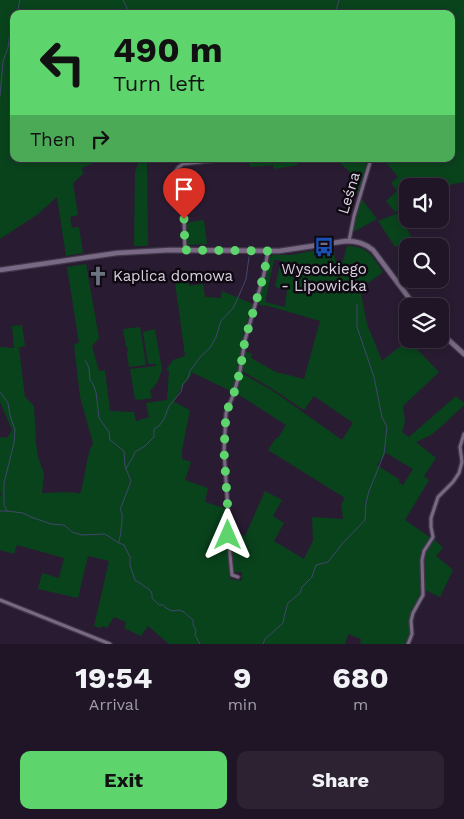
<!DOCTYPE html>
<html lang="en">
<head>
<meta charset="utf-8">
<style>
	body { margin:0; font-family:"Work Sans",sans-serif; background:#2c2232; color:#f1f3f6; height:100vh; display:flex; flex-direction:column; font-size:19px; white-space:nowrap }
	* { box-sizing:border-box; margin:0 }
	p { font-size:16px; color:#a19fa7 }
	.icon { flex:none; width:28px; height:28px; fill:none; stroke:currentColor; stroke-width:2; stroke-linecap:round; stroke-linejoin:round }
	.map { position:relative; height:644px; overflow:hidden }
	.sheet { display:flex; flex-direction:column; background:#1f1526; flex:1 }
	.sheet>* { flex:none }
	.top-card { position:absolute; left:10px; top:10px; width:445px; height:152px; border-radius:10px; box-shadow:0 2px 8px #0003,0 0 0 1px #3c3443; background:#5dd56c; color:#111; overflow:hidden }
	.controls { position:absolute; left:399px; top:178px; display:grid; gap:10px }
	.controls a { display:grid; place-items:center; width:50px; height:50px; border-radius:10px; background:#1f1526; box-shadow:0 2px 8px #0003,0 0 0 1px #3c3443; font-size:25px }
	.pin { position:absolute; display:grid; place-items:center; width:42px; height:42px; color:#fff; margin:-51px -21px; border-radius:50% 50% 50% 0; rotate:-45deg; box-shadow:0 0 5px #0007 }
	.pin .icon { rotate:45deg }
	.me { position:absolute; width:55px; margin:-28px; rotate:0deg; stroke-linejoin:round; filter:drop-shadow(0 0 4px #0008) }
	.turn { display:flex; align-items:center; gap:18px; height:105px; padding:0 20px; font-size:22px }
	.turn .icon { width:65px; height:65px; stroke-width:2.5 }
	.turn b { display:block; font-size:35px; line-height:42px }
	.then { display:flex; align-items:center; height:48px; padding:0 20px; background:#0003; gap:10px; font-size:19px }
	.eta { display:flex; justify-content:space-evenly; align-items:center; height:85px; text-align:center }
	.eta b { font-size:30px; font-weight:700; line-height:35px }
	.primary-button { display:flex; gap:10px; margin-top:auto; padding:10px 20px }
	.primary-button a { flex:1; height:58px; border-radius:10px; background:#5dd56c; color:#111; font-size:20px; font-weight:700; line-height:58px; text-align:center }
	.primary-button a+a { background:#2c2232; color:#f1f3f6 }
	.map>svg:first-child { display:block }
	.green { fill:#09431c; fill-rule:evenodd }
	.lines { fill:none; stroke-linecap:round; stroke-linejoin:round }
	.stream { stroke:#41466d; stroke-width:1 }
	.street-casing { stroke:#413749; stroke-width:5.5 }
	.secondary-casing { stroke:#413749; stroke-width:7 }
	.street { stroke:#796984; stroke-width:3 }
	.secondary { stroke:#796984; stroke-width:4.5 }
	.route { stroke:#5dd56c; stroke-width:9; stroke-dasharray:0 16.2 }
	.labels { text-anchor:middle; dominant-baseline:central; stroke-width:5; stroke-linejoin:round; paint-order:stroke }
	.street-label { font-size:15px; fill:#dad2e1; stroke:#0f0912 }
	.poi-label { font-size:15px; fill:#dad2e1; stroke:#0f0912 }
</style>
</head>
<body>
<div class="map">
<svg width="464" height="644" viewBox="0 0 464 644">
	<rect width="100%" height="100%" fill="#291c32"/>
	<!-- green -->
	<path class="green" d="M0 0H464V182L453 184 440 190V186H408L407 206 395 212 386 201 397 191 391 183 398 177 383 159H451V14H14V159H103L82 168 83 174 73 183 78 215 70 217 72 228 79 227 83 253 66 256 57 197 38 214 0 239Z
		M140 159H147L148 246H134L135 172Z
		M249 159H297L298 165 274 169 273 165 250 167Z
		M335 159H369L358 195 350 189V172Z
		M361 198 377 219 353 232V228Z
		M398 213 412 238 395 247 378 221Z
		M204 220 207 244 188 245 187 224 190 222Z
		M347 246C368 246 372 256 383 272L360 289 367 324 382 361 408 340 439 372 403 406 405 422 402 432 409 437 456 396 464 403V405L443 425 431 435 416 442 436 458 424 476 429 480 405 520 431 538 421 551 420 559 421 587 420 597 409 620 411 635 406 644H360L361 639 348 634 345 644H169L148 626 141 636 124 628 126 622 114 617 107 628 102 626 100 628 94 626 109 561 88 556 78 598 38 589 42 573 59 578 64 558 17 545 14 554 0 550V497L1 495 0 492V437L7 438 12 430 0 402V347L14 348 12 326 22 325 25 346 16 348H19L25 397 34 406 36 443 38 457 44 474 42 493C52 493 72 491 80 494 86 477 85 458 93 443L80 397 74 344 79 343 67 267 86 264 99 338 92 346 99 371 105 370 110 411 134 412 136 421 149 417 146 403 167 400 169 371 166 370 173 360 185 356 175 282 188 279 189 286 203 284 205 297 221 298 222 291 253 304 244 329 239 371 233 392 191 372V376L181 388 174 402 190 410 182 450V459L191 462 185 480 208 488 205 502 227 509V550L230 579 242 581V572H233L229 529 245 536 265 491 282 500 273 516 284 523 274 541 304 559 313 541 312 517 343 519 341 504 345 498 268 450 276 438H278L286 425 236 393 241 373 273 391 342 440 353 423 314 396 304 410 271 388 242 371 245 351 252 354 251 358 276 372 304 379 320 321 265 305V306L259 305V302L270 258 272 255H291L318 250 322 252 334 250 335 261H343ZM274 260H281L275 287 287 290 285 307 265 302ZM386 453 413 469 403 485 398 482 400 480 377 465Z
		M140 327 146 365 129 367 127 354 128 349 126 346 123 329Z
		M155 329 162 369 158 381 153 388 150 390 152 398 138 400 135 399 130 369 156 366V364H148L143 332Z
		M434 539 443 548 436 556 453 570 440 597 425 590 424 554 427 548Z"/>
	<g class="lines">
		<!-- stream -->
		<path class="stream" d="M123 0 130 14
			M17 14 20 0
			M335 14 339 0
			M0 96 3 61 8 48 9 39 11 28 14 23
			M249 246V247
			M85 360 89 368 90 380 93 384 96 392 99 418 109 432 110 440 124 451 125 466 131 481 120 510C121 511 122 513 122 514 123 517 120 539 119 542
			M0 392 8 403 10 415 15 430 14 443 4 483V505L7 511
			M126 469C129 462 133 459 135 452L145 446 154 437V429L159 426 164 419 169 406 181 392 183 384 188 378 190 371 201 356 210 348 216 337 221 321 233 308 237 300 246 279 249 257
			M0 511H7L23 513 31 517 51 524 64 525 72 532 82 535 105 534 119 543 124 545 130 557V565L135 580 150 590 152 594V598L159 605H163L166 608 172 611 179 610 184 612 193 620V625L196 630 195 635 200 644
			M263 644 265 639 283 623 285 613 288 603 300 593 302 587 312 577 316 565 328 562 342 544 365 520 366 503 369 491 384 454 387 427 382 417 374 377 357 327V304"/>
		<defs>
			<path id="street" d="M349 241 354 216 371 159
				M185 250C184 234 186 214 179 199 177 193 172 187 173 180 173 174 177 167 183 164L226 159
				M238 577 232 575 227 523 228 511 224 451 226 413 234 393 240 371 245 340 264 274 268 251
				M0 600 110 644
				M408 644 412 634 411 621 413 613 423 595 422 560 424 551 433 537 431 527V518L438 497 453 482 459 473 462 462 460 447 464 434"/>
			<path id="secondary" d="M0 270 117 253 170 250 279 251 346 241C357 241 364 243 373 250L415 306
				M440 332 464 354"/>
		</defs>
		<!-- street casing -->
		<use href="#street" class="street-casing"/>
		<!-- secondary casing -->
		<use href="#secondary" class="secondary-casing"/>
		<!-- street -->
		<use href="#street" class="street"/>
		<!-- secondary -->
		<use href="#secondary" class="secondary"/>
	</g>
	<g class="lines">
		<!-- route -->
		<path class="route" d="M184 219 185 250 268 251 264 274 245 340 240 371 234 393 226 413 224 451 228 512 227 523 228 535"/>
	</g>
	<!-- icons -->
	<defs>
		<symbol id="bus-bare" viewBox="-9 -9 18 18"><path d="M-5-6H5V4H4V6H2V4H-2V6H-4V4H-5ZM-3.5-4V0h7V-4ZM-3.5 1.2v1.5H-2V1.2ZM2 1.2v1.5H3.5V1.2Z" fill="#1a4fb4" stroke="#0f0912" stroke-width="2.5" paint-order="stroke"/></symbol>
		<symbol id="church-bare" viewBox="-9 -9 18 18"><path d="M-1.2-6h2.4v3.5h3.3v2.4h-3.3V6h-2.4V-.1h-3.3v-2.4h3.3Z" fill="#6b7280" stroke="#0f0912" stroke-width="2.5" paint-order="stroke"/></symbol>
	</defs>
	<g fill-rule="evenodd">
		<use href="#bus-bare" x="310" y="233" width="28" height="28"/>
		<use href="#church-bare" x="84" y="262" width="28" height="28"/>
	</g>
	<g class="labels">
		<!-- street labels -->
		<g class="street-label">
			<text transform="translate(349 193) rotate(-73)">Leśna</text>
		</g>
		<!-- poi labels -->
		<g class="poi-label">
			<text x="324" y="269">Wysockiego<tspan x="324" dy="17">- Lipowicka</tspan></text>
			<text x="113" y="276" text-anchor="start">Kaplica domowa</text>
		</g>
	</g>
</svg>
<div class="controls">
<a><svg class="icon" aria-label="sound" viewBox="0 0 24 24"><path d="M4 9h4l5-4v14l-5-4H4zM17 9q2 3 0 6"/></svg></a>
<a><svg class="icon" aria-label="search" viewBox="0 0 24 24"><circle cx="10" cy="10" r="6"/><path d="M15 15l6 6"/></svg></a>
<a><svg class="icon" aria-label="layers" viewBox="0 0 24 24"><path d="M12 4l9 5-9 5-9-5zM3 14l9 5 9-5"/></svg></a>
</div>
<div class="pin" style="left:184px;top:219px;background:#d93025"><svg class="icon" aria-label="arrive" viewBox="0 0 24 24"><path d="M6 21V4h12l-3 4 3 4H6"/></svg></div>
<svg class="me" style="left:228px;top:535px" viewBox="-20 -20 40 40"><path d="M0-17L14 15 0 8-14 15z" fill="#5dd56c" stroke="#fff" stroke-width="4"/></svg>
<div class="top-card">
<div class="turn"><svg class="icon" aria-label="left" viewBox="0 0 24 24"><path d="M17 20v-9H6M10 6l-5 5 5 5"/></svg><div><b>490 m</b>Turn left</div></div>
<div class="then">Then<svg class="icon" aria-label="right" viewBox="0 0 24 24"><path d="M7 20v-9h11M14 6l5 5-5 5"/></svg></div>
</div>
</div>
<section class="sheet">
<div class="eta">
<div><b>19:54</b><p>Arrival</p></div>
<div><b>9</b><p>min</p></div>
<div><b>680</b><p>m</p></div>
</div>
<div class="primary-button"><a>Exit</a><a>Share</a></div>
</section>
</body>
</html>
